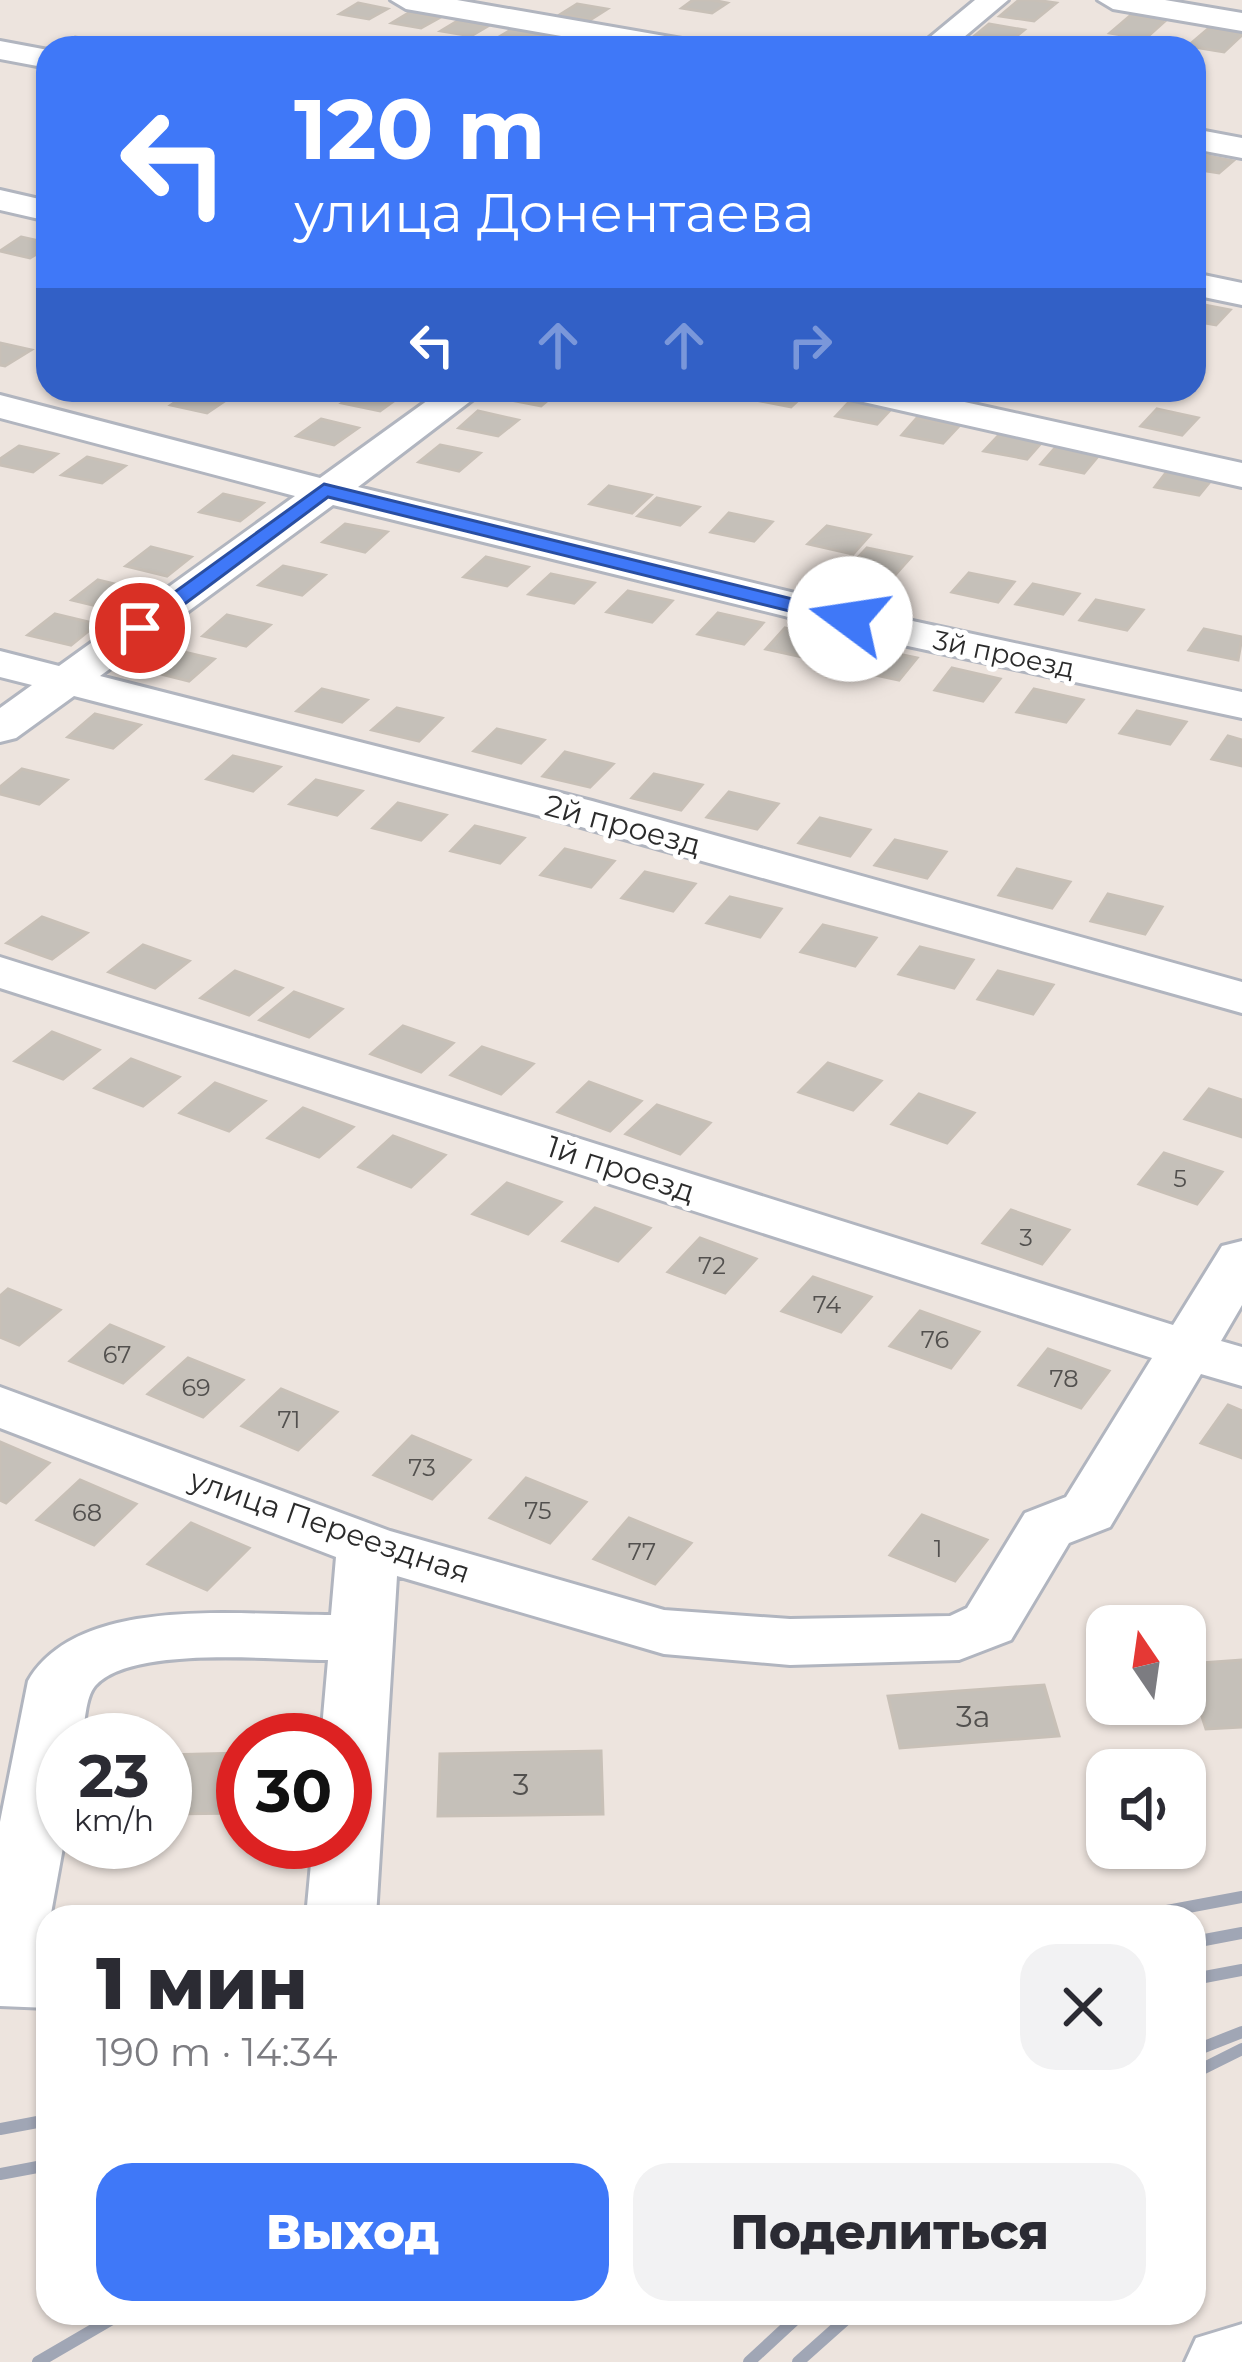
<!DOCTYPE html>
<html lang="ru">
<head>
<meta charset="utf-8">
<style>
	body { margin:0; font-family:Montserrat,sans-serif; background:#f2f2f3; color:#2b2b33; height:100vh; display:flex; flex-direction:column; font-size:45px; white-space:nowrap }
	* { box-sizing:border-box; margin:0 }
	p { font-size:39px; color:#7c7c81 }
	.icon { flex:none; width:66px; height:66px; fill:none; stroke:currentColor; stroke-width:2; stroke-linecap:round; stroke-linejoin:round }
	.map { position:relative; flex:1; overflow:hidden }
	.panel { position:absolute; left:36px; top:1905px; width:1170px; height:420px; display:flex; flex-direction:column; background:#fff; border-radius:36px; box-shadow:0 3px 9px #0004 }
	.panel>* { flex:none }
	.guide { position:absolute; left:36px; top:36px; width:1170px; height:366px; border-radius:36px; box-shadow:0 3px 9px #0004; background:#3f78f8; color:#fff; overflow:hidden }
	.needle { width:78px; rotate:347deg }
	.controls { position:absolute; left:1086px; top:1605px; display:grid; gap:24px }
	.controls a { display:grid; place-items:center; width:120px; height:120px; border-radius:24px; background:#fff; box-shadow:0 3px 9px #0004; font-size:60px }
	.speed { position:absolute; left:36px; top:1713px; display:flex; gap:24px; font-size:60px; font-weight:700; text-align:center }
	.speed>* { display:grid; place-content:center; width:156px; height:156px; border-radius:50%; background:#fff; box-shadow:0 3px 9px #0004; line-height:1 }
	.speed small { font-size:30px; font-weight:400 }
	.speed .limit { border:18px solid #d22; background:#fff; color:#111 }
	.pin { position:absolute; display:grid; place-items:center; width:102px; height:102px; color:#fff; margin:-51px; border:6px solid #fff; border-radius:50%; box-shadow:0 3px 12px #0007 }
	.me { position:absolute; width:132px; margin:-66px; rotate:284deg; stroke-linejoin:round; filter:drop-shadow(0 0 9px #0008) }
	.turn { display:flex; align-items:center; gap:42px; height:252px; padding:0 60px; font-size:54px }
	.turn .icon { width:156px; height:156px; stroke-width:2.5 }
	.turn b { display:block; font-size:84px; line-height:102px }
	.lanes { display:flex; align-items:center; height:114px; padding:0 60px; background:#0003; justify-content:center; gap:60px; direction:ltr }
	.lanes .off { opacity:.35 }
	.round { display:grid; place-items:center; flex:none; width:126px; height:126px; border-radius:36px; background:#f2f2f3 }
	.overview { display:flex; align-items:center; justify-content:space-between; height:204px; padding:0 60px }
	h1 { font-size:72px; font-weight:800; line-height:90px }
	.button { display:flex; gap:24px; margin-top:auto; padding:24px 60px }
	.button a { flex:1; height:138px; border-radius:36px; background:#3f78f8; color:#fff; font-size:48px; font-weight:800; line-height:138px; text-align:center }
	.button a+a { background:#f2f2f3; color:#2b2b33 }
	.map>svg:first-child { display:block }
	.building { fill:#c5c0b9; stroke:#c8c0b7; stroke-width:3 }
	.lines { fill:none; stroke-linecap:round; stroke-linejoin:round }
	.minor-casing { stroke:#b1b5bf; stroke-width:6 }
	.minor { fill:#fff; fill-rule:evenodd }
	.rail { stroke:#a0a6b5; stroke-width:12 }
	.route { fill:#3f78f8; stroke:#294ea1; stroke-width:3 }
	.labels { text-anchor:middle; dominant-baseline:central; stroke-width:10; stroke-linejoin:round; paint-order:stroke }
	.number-label { font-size:24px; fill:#52504e }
	.far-street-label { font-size:27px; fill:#2b2b2b; stroke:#fff }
	.street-label { font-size:30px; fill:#2b2b2b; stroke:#fff }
	.near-number-label { font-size:30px; fill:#52504e }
</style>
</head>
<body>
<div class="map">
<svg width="1242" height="2362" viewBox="0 0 1242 2362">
	<rect width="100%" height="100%" fill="#ede4de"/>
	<!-- building -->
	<path class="building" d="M693 0H712L727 3 712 13 682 8Z
		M1019 0H1035L1056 3 1034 21 1000 16Z
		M358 3 387 9 369 19 340 14Z
		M577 4 607 9 590 20 561 14Z
		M410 12 439 18 421 28 392 23Z
		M1131 15 1166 20 1145 39 1110 33Z
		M459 20 488 26 471 36 441 31Z
		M989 24 1024 30 1002 48 966 43Z
		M1209 28 1242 33V35L1224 52 1188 46Z
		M511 30 541 35 524 46 494 40Z
		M75 37 103 42 93 48H54Z
		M1197 154 1233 161 1219 173 1194 169Z
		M21 237 48 243V247L30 258 0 251Z
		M1194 303 1230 310 1216 325 1194 321Z
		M0 343 31 350 5 366 0 365Z
		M193 390H204L232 396 207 413 171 405Z
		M361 390H380L402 395 380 411 342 403Z
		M511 390H560L541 406 501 398Z
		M760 390H804L808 391 791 407 751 399Z
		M852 399 893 407 877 424 836 416Z
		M1157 409 1198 418 1182 435 1141 426Z
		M478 411 518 420 498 436 459 428Z
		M917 418 959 426 943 443 902 435Z
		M321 419 358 428 334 445 297 436Z
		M1000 434 1042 442 1027 459 984 451Z
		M440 445 480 453 459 471 419 462Z
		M19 446 57 454 33 472 0 465V459Z
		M1056 447 1099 455 1084 473 1041 464Z
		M87 457 125 466 102 483 62 475Z
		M1169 469 1213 478 1199 495 1155 487Z
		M609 486 651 495 632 513 590 504Z
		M223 494 263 503 240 521 200 512Z
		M657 498 699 507 680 525 638 516Z
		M729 513 772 522 754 541 711 532Z
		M345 524 387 532 365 552 323 542Z
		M827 526 870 535 853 554 808 544Z
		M151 547 191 557 167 576 126 566Z
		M867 548 911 557 894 576 849 567Z
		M486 557 528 567 507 586 464 577Z
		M283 566 325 575 302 595 259 585Z
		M969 573 1014 582 998 602 952 592Z
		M551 574 594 583 574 603 529 594Z
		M98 580 139 590 114 610 72 600Z
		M1033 584 1079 594 1063 614 1016 604Z
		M628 591 672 601 652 622 607 612Z
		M1096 600 1143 610 1127 630 1080 620Z
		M718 613 763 623 744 644 698 634Z
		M55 614 97 624 71 645 28 635Z
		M227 615 270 625 246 646 203 636Z
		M785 628 831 638 812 659 766 649Z
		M1204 629 1242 637 1238 660 1189 650Z
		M870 648 917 658 899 680 852 670Z
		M171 649 214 659 189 681 145 670Z
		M952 668 1000 679 983 701 935 690Z
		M322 689 367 700 342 722 297 711Z
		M1034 689 1083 700 1066 722 1017 712Z
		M397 708 442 718 419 741 372 730Z
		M1137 711 1186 722 1170 744 1120 733Z
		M95 714 140 725 113 748 68 737Z
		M497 729 544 740 521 763 474 751Z
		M1228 736 1242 740V766L1212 759Z
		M565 752 613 764 590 787 543 776Z
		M233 756 280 767 253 791 207 779Z
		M22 769 67 780 39 804 0 794V787Z
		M654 774 702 785 681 810 632 798Z
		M316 780 362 791 337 815 290 804Z
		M729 792 778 804 757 829 707 817Z
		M398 803 446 815 421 840 373 828Z
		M820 818 870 830 850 856 799 843Z
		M475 826 524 838 500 863 451 851Z
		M895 840 946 852 927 878 875 865Z
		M565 849 614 861 591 887 541 875Z
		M1017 869 1070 882 1052 908 999 895Z
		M645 872 695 884 673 911 622 898Z
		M1108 894 1162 907 1145 934 1091 921Z
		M730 897 781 909 760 937 707 923Z
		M42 917 87 933 52 959 7 943Z
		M823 925 876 938 855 966 801 952Z
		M143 945 189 961 155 988 109 972Z
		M920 947 973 960 954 988 899 974Z
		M235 971 282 988 249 1015 201 998Z
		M998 971 1053 985 1033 1014 978 999Z
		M294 992 342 1009 309 1037 260 1020Z
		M403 1026 453 1043 421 1072 371 1054Z
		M52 1032 99 1050 63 1079 15 1061Z
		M482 1047 533 1064 501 1094 451 1075Z
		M131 1059 179 1077 143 1106 95 1088Z
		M828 1063 881 1081 853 1110 799 1092Z
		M589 1082 641 1101 610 1131 558 1112Z
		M215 1083 265 1101 229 1131 180 1113Z
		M1209 1089 1242 1100V1137L1185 1119Z
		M919 1094 974 1113 947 1143 892 1124Z
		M657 1105 710 1123 680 1154 626 1134Z
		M303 1108 353 1127 319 1157 268 1138Z
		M393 1136 445 1155 411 1187 359 1167Z
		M1164 1153 1222 1172 1197 1204 1139 1184Z
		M507 1183 561 1202 528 1234 473 1214Z
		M595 1208 650 1228 618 1261 563 1241Z
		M1011 1210 1069 1230 1042 1264 983 1243Z
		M700 1238 756 1259 725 1293 668 1272Z
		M813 1277 871 1297 841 1332 782 1311Z
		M8 1289 60 1310 19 1345 0 1337V1296Z
		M920 1311 979 1332 951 1368 890 1346Z
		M110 1325 163 1347 123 1383 70 1361Z
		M1048 1349 1109 1371 1081 1408 1019 1385Z
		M188 1358 243 1380 203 1417 148 1394Z
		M281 1389 337 1412 298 1450 242 1426Z
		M1228 1405 1242 1411V1458L1201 1443Z
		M412 1436 470 1460 432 1499 374 1475Z
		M0 1442 49 1463 6 1503 0 1500Z
		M526 1478 586 1502 550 1543 490 1518Z
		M80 1480 136 1504 94 1545 37 1520Z
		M922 1515 987 1540 955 1581 890 1555Z
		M629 1518 691 1543 655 1584 594 1559Z
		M191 1523 249 1548 207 1590 148 1564Z
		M1242 1660V1727L1206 1729 1185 1664Z
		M1044 1685 1059 1736 900 1748 888 1696Z
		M601 1751 603 1814 438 1816 440 1754Z
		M243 1753V1813L165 1814V1755Z"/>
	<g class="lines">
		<defs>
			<path id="minor" d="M391 0H457L682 39 697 48H630L406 9Z
				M975 0H1008L951 48H917Z
				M1098 0H1165L1242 13V31L1113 9Z
				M0 41 48 50V68L0 59Z
				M1194 129 1242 138V158L1194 149Z
				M0 190 48 201V221L0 210Z
				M1194 273 1242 283V305L1194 295Z
				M442 390H485L358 487 894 617 1242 692V718L894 643 333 505 100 676 592 801 1242 982V1013L560 821 74 696 16 738 0 742V708L32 685 0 677V651L59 666 295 496 0 418V395L320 478Z
				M840 390H910L1242 463V487L859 401 846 398Z
				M0 957 1173 1325 1222 1246 1242 1241V1305L1221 1341 1242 1347V1386L1201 1374 1110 1527 1069 1543 1011 1640 959 1660 790 1665 664 1654 397 1576 376 1917H306L313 1842H345V1740H321L328 1660C274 1660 131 1645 95 1686 85 1698 85 1724 82 1740H63L64 1842 44 1952H48V2008L0 2006V1822L28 1681C79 1593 243 1616 331 1615L336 1557 0 1428V1387L390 1531 664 1610 790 1619 950 1616 967 1608 1025 1513 1066 1497 1152 1358 0 988Z
				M1242 2324V2362H1185L1196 2338Z"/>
		</defs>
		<!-- minor casing -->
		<use href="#minor" class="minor-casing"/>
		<!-- minor -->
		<use href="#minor" class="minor"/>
		<!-- rail -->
		<path class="rail" d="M1135 1917 1242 1897
			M1194 1942 1242 1933
			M1194 1979 1242 1970
			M1194 2051 1242 2032
			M1194 2073 1242 2049
			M0 2129 48 2120
			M0 2174 48 2165
			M38 2362 122 2313
			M749 2362 802 2313
			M798 2362 853 2313"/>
	</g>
	<!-- route -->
	<path class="route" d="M324 484 858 615 861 619 850 626 328 497 147 632H132V623Z"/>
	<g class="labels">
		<!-- number labels -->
		<g class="number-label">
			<text x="1180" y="1178">5</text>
			<text x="1026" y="1237">3</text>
			<text x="712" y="1265">72</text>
			<text x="827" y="1304">74</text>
			<text x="935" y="1339">76</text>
			<text x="117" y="1354">67</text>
			<text x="1064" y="1378">78</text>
			<text x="196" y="1387">69</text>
			<text x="289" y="1419">71</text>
			<text x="422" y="1467">73</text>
			<text x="538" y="1510">75</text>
			<text x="87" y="1512">68</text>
			<text x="938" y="1548">1</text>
			<text x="642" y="1551">77</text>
		</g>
		<!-- far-street labels -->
		<g class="far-street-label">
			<text transform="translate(1004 654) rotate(12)">3й проезд</text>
		</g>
		<!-- street labels -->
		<g class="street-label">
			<text transform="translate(623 825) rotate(15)">2й проезд</text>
			<text transform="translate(621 1169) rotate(18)">1й проезд</text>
			<text transform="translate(330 1526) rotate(19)">улица Переездная</text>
		</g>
		<!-- near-number labels -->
		<g class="near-number-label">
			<text x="973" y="1716">3а</text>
			<text x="521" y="1784">3</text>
		</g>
	</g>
</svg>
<div class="controls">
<a><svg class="needle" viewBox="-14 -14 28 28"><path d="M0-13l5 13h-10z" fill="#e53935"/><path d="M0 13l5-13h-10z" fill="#7c7c81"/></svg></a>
<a><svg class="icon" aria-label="sound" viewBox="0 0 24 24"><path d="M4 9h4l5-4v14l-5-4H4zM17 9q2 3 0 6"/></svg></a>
</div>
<div class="speed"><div>23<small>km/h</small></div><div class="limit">30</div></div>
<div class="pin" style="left:140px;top:628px;background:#d93025"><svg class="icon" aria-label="arrive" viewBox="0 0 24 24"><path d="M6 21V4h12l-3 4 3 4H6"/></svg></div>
<svg class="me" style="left:850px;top:619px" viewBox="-20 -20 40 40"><circle r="19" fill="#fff"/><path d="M0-13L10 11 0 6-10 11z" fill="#3f78f8"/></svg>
<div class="guide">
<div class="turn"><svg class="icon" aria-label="left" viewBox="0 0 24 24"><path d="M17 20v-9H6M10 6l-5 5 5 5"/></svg><div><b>120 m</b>улица Донентаева</div></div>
<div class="lanes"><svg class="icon" aria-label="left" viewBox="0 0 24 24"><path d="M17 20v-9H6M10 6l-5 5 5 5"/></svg><svg class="icon off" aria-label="ahead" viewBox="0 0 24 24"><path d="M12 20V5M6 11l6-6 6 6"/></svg><svg class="icon off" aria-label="ahead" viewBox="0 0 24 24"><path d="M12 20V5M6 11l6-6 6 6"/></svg><svg class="icon off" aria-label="right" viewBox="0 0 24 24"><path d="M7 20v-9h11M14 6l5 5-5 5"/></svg></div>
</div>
<section class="panel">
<div class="overview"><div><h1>1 мин</h1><p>190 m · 14:34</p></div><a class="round"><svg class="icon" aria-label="close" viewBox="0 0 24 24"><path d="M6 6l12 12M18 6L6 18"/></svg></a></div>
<div class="button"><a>Выход</a><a>Поделиться</a></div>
</section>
</div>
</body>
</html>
